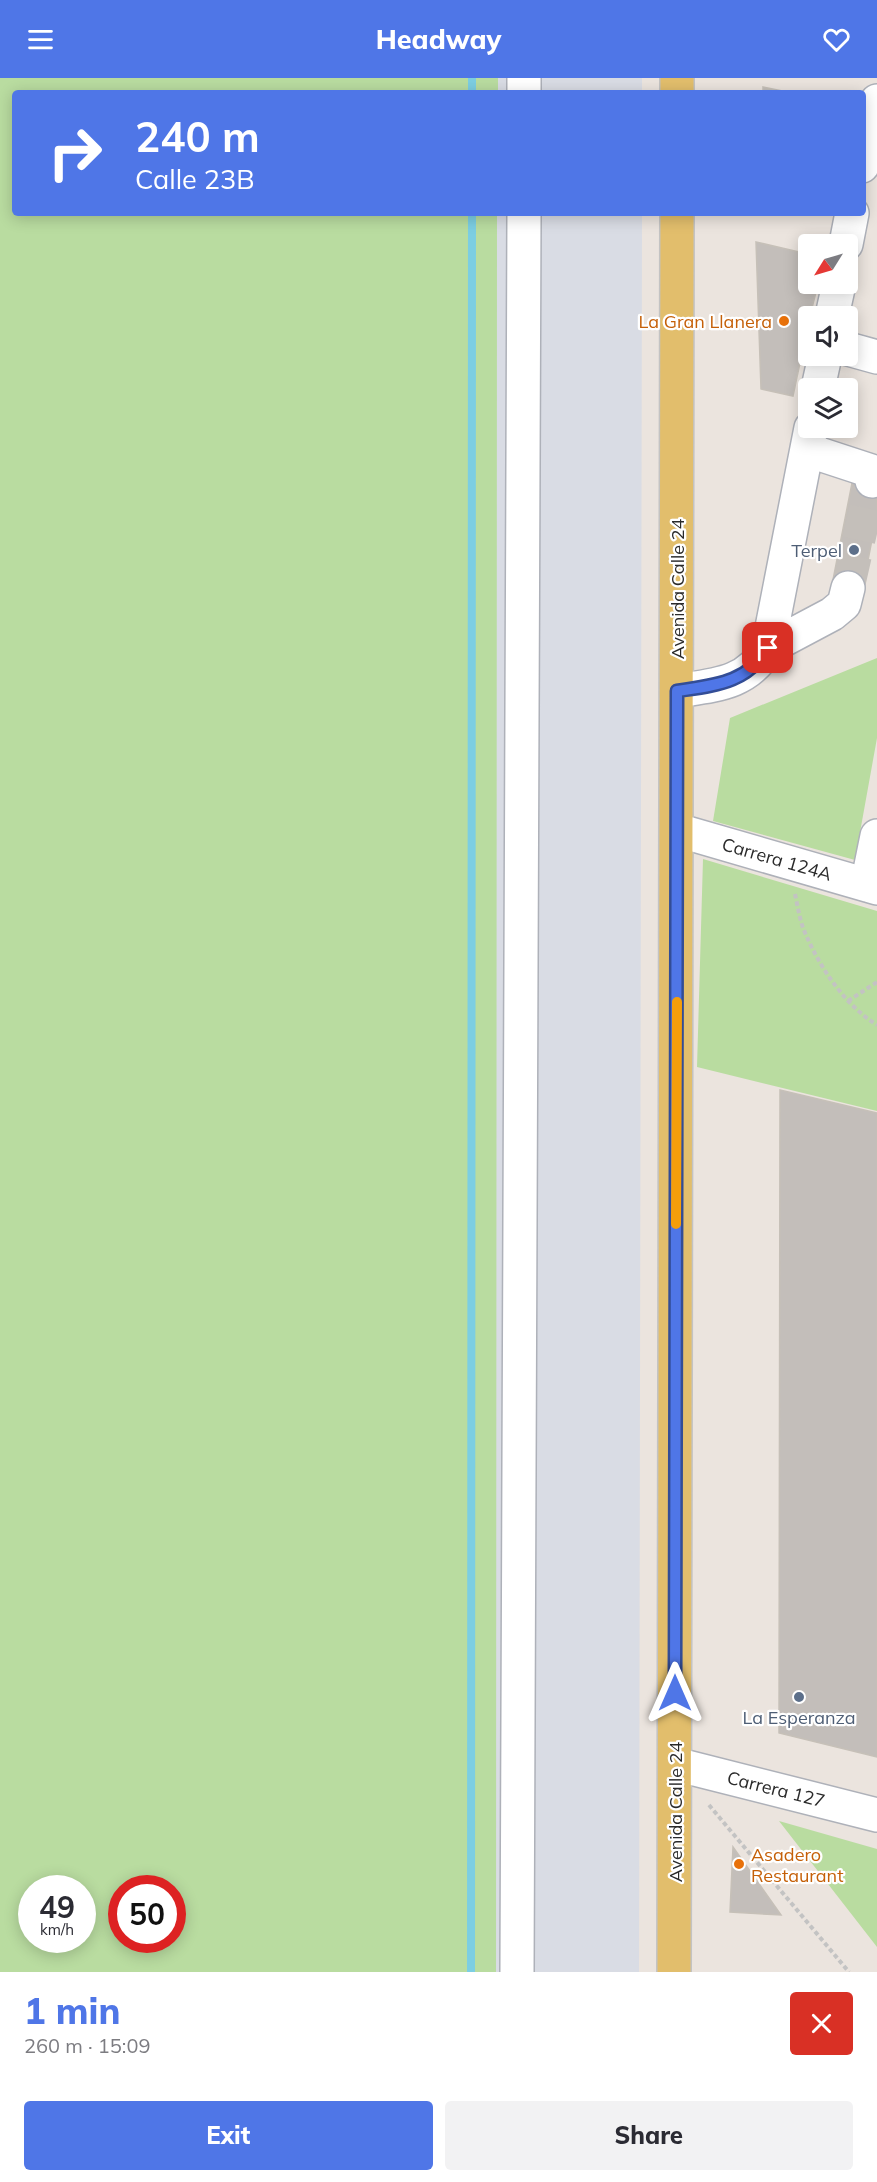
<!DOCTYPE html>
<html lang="en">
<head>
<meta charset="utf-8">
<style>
	body { margin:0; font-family:Mulish,sans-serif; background:#f2f2f3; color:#2b2b33; height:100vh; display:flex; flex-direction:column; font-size:22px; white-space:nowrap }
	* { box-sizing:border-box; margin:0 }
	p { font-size:20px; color:#7c7c81 }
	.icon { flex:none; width:33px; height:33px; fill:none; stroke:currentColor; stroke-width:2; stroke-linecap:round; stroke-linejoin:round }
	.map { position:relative; height:1894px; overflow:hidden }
	.details { display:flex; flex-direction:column; background:#fff; flex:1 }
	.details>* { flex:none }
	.hud { position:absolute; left:12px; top:12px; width:854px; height:126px; border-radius:6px; box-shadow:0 3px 15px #0003; background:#4f76e7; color:#fff; overflow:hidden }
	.needle { width:39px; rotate:233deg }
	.fabs { position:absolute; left:798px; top:156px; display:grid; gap:12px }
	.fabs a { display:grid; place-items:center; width:60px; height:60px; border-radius:6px; background:#fff; box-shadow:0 3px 15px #0003; font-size:30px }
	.speed { position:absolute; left:18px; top:1797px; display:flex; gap:12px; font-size:30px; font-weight:700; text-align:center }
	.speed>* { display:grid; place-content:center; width:78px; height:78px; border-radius:50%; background:#fff; box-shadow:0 3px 15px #0003; line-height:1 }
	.speed small { font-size:15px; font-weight:400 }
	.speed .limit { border:9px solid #d22; background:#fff; color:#111 }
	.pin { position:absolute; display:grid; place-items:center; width:51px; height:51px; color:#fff; margin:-26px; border-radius:12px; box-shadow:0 3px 9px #0006 }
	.me { position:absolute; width:66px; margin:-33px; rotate:0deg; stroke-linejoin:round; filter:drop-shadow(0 0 4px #0008) }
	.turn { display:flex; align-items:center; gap:21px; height:126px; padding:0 24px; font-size:27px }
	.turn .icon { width:78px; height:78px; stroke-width:2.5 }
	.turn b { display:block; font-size:42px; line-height:51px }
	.round { display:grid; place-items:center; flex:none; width:63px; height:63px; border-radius:6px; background:#f2f2f3 }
	.headline { display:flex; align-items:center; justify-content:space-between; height:102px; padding:0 24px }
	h1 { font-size:36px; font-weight:800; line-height:45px; color:#4f76e7 }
	.button { display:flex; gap:12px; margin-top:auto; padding:12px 24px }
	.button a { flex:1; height:69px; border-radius:6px; background:#4f76e7; color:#fff; font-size:24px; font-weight:800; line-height:69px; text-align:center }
	.button a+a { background:#f2f2f3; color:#2b2b33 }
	header { display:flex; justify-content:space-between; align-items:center; height:78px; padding:0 24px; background:#4f76e7; color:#fff; font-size:27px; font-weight:800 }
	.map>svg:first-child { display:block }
	.airport { fill:#d9dce4; fill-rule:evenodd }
	.green { fill:#b9dca0; fill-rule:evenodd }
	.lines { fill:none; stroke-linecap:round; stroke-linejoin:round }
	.stream { stroke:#7ccee2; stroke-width:8 }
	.building { fill:#c3beba; stroke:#c6c0b8; stroke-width:1.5 }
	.minor-tunnel { stroke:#c4bfba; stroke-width:33; stroke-dasharray:33 16; stroke-linecap:butt }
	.minor-casing { stroke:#aeb1b9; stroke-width:36 }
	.major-casing { stroke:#c3c3c3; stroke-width:36 }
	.path { stroke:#c3c3c3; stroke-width:4; stroke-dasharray:4.5 3; stroke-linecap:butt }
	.minor { stroke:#fff; stroke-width:33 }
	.major { stroke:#e2be6c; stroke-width:33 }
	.route-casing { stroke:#334d96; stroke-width:15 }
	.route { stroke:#4f76e7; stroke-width:10 }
	.slow { stroke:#f59e0b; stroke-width:10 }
	.food-dot { fill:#e8710a; stroke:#fff; stroke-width:2 }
	.service-dot { fill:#5c6f8a; stroke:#fff; stroke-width:2 }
	.labels { text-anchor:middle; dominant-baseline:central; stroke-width:4.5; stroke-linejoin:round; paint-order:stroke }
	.food-label { font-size:18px; fill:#c56008; stroke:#fff; text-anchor:end }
	.service-label { font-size:18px; fill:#4e5e75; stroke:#fff; text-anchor:end }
	.street-label { font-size:18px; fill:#2a2a2a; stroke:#fff }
</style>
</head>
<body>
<header><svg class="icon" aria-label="menu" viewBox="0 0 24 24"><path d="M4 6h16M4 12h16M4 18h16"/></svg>Headway<svg class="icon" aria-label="heart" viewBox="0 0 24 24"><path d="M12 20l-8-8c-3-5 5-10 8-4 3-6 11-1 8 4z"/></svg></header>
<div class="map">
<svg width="877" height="1894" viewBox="0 0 877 1894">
	<rect width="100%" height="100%" fill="#ebe4de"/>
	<!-- airport -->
	<path class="airport" d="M0 0H642V15H15V135H642L639 1894H0ZM32 1810H82V1862H32ZM122 1810H172V1862H122Z"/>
	<!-- green -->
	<path class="green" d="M0 0H498V15H15V135H497L496 1894H0ZM32 1810H82V1862H32ZM122 1810H172V1862H122Z
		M877 580V660L855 782 713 743 730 640Z
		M703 781 877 833V1033L697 989Z
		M779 1743 877 1771V1869Z"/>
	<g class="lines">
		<!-- stream -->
		<path class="stream" d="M472 15V0
			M471 1894 472 135"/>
	</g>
	<!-- building -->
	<path class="building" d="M763 9 792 15H763Z
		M756 164 808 176V206H818L810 238H808V247L793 318 761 311Z
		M853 400 877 404V436L862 513 832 507Z
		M780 1012 877 1035V1679L779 1655Z
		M733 1769 781 1837 730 1834Z"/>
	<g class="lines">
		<!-- minor-tunnel -->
		<path class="minor-tunnel" d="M848 510 872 403"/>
		<defs>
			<path id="minor" d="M524 15V0
				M862 88 877 23
				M846 166 852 135
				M832 238 839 206
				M848 271 877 279
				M818 310 825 278
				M807 372 874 394 872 403
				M768 570 832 536 844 526 848 510
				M677 613C716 607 747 606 768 570L811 350
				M677 752 877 810
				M867 807 877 758
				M675 1686 877 1737
				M517 1894 524 135"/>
			<path id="major" d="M677 0V15
				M674 1894 677 135"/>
		</defs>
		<!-- minor casing -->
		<use href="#minor" class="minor-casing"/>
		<!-- major casing -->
		<use href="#major" class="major-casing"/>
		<!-- path -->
		<path class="path" d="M795 816C798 830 800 844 806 857 821 891 845 927 877 947
			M848 923 877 904
			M709 1727 849 1894"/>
		<!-- minor -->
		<use href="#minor" class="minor"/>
		<!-- major -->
		<use href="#major" class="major"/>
	</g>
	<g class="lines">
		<defs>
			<path id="route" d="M675 1615 677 613C716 607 747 605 768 570"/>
		</defs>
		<!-- route casing -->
		<use href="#route" class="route-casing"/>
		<!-- route -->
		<use href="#route" class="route"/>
		<!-- slow -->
		<path class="slow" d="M676 1146 677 924"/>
	</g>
	<!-- markers -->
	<g class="food-dot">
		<circle cx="784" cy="243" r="6"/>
		<circle cx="739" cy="1786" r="6"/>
	</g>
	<g class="service-dot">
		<circle cx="854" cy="472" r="6"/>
		<circle cx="799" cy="1619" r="6"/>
	</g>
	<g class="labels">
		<!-- food labels -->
		<g class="food-label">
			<text x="772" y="243">La Gran Llanera</text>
			<text x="751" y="1776" text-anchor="start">Asadero<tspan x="751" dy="21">Restaurant</tspan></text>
		</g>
		<!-- service labels -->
		<g class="service-label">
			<text x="842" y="472">Terpel</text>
			<text x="799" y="1639" text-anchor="middle">La Esperanza</text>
		</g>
		<!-- street labels -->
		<g class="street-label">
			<text transform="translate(677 511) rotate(-90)">Avenida Calle 24</text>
			<text transform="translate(777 781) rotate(16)">Carrera 124A</text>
			<text transform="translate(776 1711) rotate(14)">Carrera 127</text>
			<text transform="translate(675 1734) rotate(-90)">Avenida Calle 24</text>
		</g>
	</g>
</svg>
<div class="fabs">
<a><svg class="needle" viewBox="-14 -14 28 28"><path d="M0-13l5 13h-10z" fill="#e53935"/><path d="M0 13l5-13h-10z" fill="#7c7c81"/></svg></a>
<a><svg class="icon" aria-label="sound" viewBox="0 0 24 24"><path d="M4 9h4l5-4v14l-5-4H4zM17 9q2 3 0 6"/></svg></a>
<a><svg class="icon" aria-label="layers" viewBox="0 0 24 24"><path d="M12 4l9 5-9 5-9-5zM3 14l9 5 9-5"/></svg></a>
</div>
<div class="speed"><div>49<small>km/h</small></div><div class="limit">50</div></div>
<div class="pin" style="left:768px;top:570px;background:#d93025"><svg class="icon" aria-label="arrive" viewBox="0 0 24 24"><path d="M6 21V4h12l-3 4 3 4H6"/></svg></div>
<svg class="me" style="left:675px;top:1615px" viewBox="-20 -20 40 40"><path d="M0-17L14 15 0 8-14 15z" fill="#4f76e7" stroke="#fff" stroke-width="4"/></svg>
<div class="hud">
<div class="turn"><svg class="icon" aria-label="right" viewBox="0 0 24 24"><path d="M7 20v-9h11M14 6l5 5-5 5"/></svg><div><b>240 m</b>Calle 23B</div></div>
</div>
</div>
<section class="details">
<div class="headline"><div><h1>1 min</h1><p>260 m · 15:09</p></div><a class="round" style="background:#d93025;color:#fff"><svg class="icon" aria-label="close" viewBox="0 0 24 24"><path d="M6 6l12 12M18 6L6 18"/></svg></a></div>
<div class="button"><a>Exit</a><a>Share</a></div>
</section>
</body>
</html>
